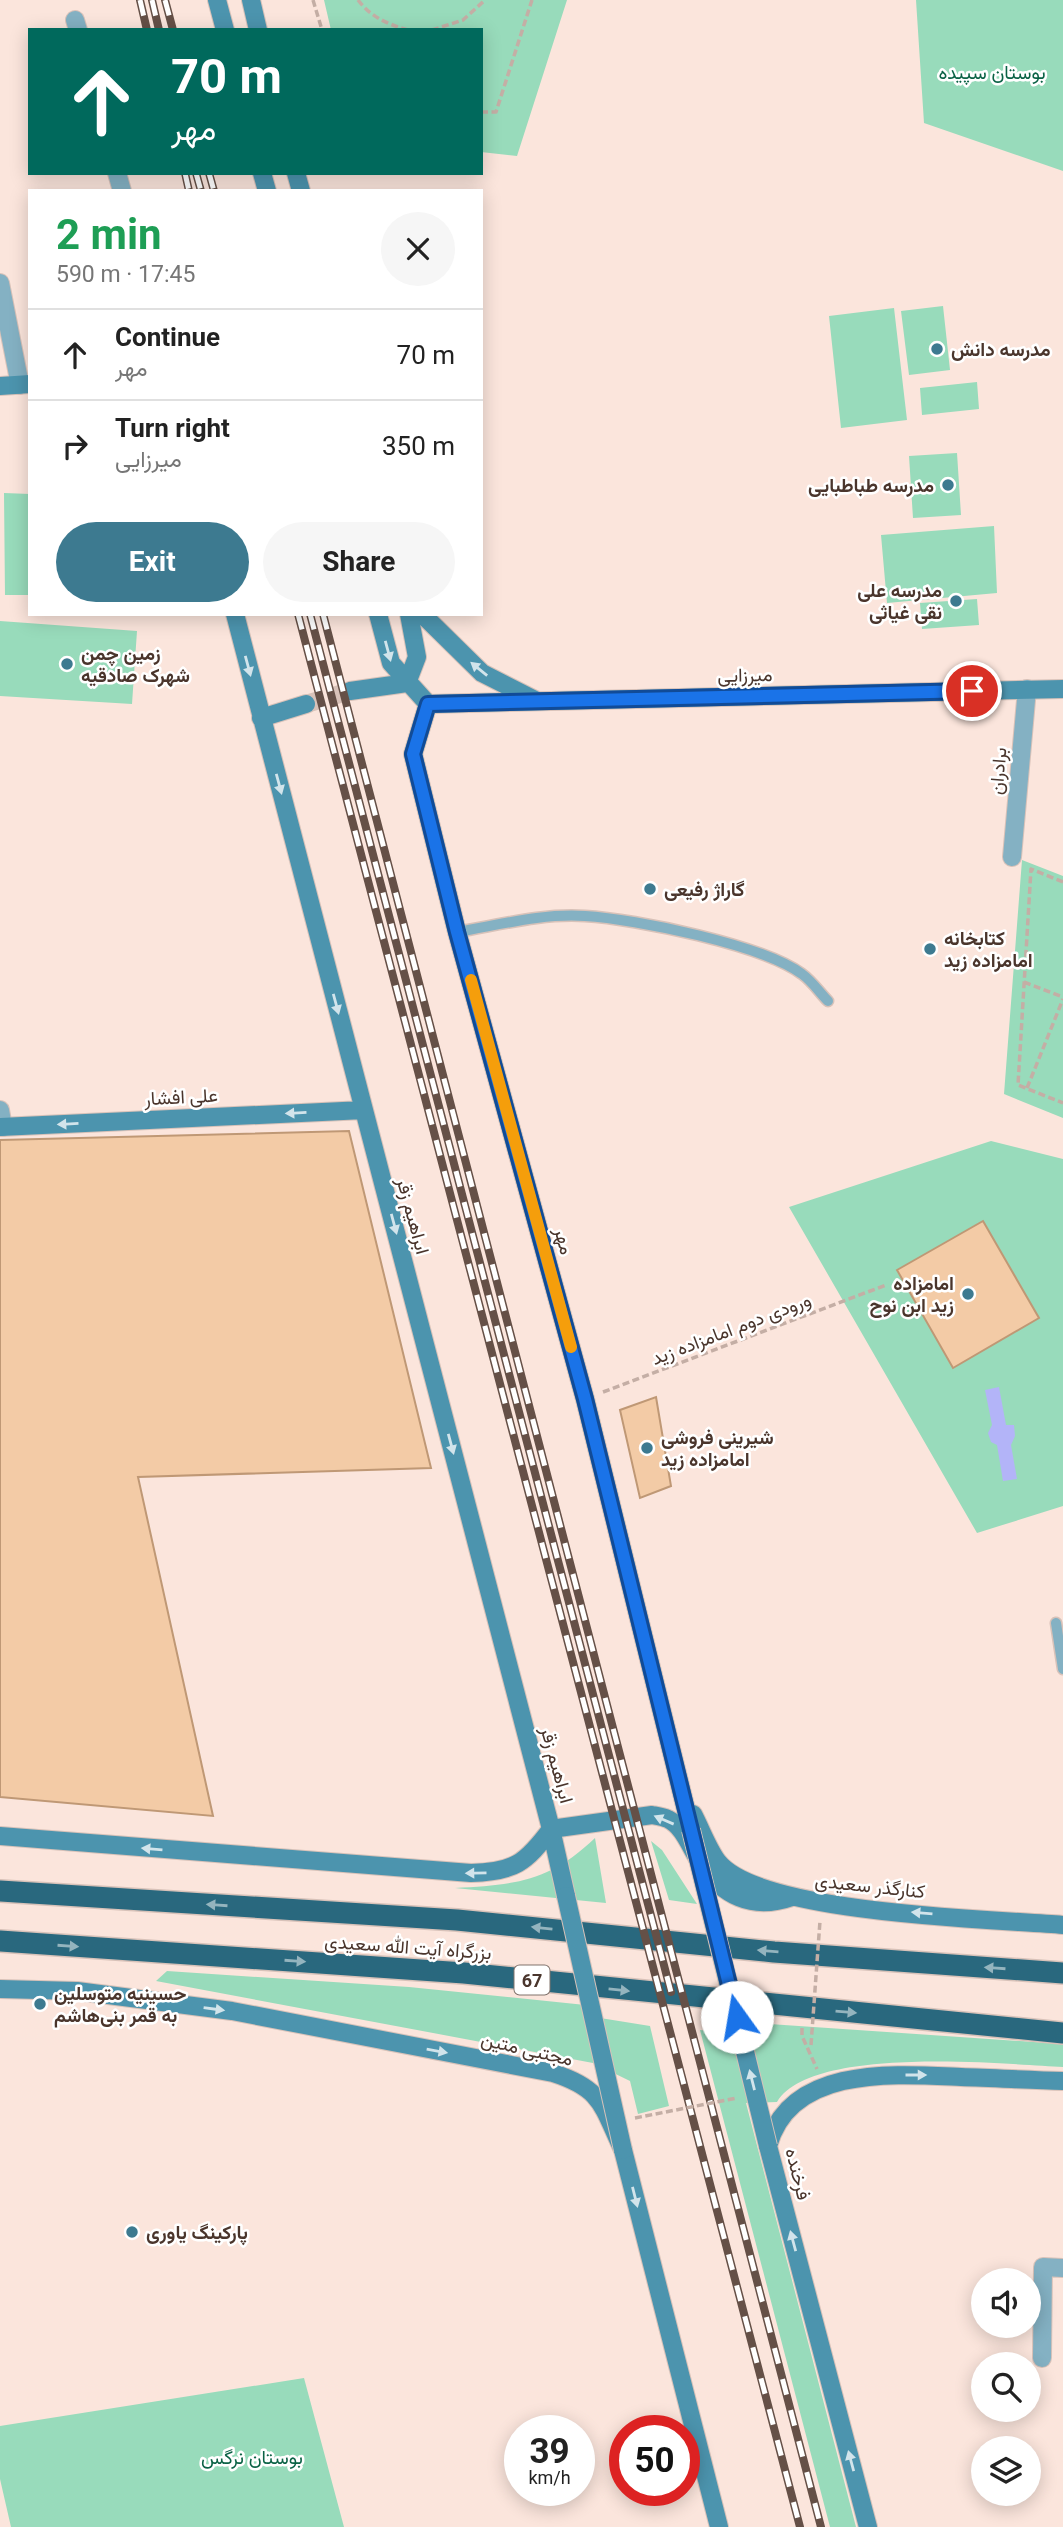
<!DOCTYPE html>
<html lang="en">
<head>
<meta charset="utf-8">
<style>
	body { margin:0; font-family:Roboto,Vazirmatn,sans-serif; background:#f6f6f6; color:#222; height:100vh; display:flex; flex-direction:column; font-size:26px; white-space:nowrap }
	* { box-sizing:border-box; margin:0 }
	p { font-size:23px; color:#767676 }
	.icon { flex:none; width:38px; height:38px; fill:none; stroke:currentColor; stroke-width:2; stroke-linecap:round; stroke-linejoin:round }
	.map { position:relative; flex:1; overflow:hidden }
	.drawer { position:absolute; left:28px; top:189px; width:455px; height:427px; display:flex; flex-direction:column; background:#fff; border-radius:0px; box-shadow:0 4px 18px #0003 }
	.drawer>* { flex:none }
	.hud { position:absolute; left:28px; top:28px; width:455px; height:147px; border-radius:0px; box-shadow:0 4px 18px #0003; background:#00695c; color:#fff; overflow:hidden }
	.buttons { position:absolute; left:971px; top:2268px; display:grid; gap:14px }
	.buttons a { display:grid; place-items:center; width:70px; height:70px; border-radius:50%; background:#fff; box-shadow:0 4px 18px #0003; font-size:35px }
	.speed { position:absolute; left:504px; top:2415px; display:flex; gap:14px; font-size:35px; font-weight:700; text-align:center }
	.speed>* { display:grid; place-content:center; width:91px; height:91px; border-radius:50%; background:#fff; box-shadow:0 4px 18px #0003; line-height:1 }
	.speed small { font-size:18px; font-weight:400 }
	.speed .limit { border:10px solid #d22; background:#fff; color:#111 }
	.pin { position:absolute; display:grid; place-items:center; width:60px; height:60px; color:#fff; margin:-30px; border:4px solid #fff; border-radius:50%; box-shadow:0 2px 7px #0007 }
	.me { position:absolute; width:77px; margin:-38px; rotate:347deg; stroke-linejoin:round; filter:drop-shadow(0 0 5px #0008) }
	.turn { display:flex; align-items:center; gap:24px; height:147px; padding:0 28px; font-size:32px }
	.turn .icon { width:91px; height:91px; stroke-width:2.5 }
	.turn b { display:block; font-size:49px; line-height:60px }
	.round { display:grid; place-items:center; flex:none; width:74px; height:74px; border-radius:37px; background:#f6f6f6 }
	.headline { display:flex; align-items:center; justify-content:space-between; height:119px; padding:0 28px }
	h1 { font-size:42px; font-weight:700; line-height:52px; color:#1e9e55 }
	.button { display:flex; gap:14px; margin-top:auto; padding:14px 28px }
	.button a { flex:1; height:80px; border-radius:42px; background:#3d7a90; color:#fff; font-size:28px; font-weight:700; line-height:80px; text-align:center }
	.button a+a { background:#f6f6f6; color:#222 }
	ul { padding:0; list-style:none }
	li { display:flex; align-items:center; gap:21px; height:91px; padding:0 28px; border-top:2px solid #e0e0e0 }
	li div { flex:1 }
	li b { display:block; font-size:26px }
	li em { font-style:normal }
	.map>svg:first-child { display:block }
	.green { fill:#98dbbb }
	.water { fill:#b3b4f8 }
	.building { fill:#f3cba6; stroke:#bf9875; stroke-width:2 }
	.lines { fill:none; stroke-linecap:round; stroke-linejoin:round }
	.secondary-tunnel { stroke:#d8c2b9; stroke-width:18; stroke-dasharray:18 9; stroke-linecap:butt }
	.lane-casing { stroke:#d8c2b9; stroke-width:13 }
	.street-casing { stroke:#d8c2b9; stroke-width:20 }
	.secondary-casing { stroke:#d8c2b9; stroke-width:20 }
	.highway-casing { stroke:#d8c2b9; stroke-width:24 }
	.path { stroke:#c4aea5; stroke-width:3.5; stroke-dasharray:7 3.5; stroke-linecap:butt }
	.lane { stroke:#84b1c3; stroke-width:10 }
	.street { stroke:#84b1c3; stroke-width:18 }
	.secondary { stroke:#4c94ae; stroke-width:18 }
	.highway { stroke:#29687e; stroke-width:21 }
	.rail-casing { stroke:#655047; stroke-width:8 }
	.rail { stroke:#fff; stroke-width:5; stroke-dasharray:16; stroke-linecap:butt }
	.secondary-bridge-casing { stroke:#d8c2b9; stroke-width:20; stroke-linecap:butt }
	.path-bridge { stroke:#c4aea5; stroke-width:3.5; stroke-dasharray:7 3.5; stroke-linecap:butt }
	.secondary-bridge { stroke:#4c94ae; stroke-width:18 }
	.oneway { fill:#d2e4eb }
	.oneway2 { fill:#94b4be }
	.route-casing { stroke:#114b97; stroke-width:18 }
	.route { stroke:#1a73e8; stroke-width:12 }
	.slow { stroke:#f59e0b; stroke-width:12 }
	.poi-dot { fill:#3d7a90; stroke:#fff; stroke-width:2.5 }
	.labels { text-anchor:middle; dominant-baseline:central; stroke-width:5; stroke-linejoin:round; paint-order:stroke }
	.shield { fill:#fff; stroke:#80726b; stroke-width:2 }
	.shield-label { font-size:18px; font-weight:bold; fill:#4a352c }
	.park-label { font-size:19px; fill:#0a6245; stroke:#fff }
	.poi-label { font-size:19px; font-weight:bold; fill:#4a352c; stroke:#fff; text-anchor:start }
	.street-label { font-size:19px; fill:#4a352c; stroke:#fff }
</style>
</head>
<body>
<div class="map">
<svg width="1063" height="2527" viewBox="0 0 1063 2527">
	<rect width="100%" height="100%" fill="#fbe5dc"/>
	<!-- green -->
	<path class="green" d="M324 0H567L517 156 481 152V30H331Z
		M916 0H1063V171L924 123Z
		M943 306 950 370 909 375 901 311Z
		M894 308 907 420 841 428 829 316Z
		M977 382 979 409 922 415 920 388Z
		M957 453 961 515 913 518 909 456Z
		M4 493 30 494V595H5Z
		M994 526 997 593 887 603 881 535Z
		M977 599 979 625 922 629 920 603Z
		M0 621 137 631 132 704 0 696Z
		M1022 860 1063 876V1118L1004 1094Z
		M991 1141 1063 1159V1506L977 1533 789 1207Z
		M595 1838 606 1903 455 1888C514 1885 549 1882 595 1838Z
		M651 1841 662 1850 697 1904 669 1900Z
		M167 1971 409 1987 595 2006 594 2017 650 2026 669 2106 638 2114 630 2081 593 2063 156 1981Z
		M755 2023 1063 2044V2067C1002 2064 812 2045 777 2102L746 2103 856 2527H830L700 2030 754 2037Z
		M304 2378 344 2527H11L0 2479V2426Z"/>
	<!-- water -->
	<path class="water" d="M999 1387 1006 1425H1014L1015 1436 1011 1445 1017 1479 1003 1481 997 1445 991 1442 988 1433 992 1425 985 1390Z"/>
	<!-- building -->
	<path class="building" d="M349 1131 431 1468 138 1477 213 1816 0 1797V1140Z
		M983 1221 1039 1318 953 1368 897 1270Z
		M656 1397 671 1486 640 1498 620 1410Z"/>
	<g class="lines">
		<!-- secondary-tunnel -->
		<path class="secondary-tunnel" d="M306 704 350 691"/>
		<defs>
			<path id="lane" d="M457 932C499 925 543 913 585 916 636 919 763 945 802 974 812 981 820 993 828 1001
				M1056 1623 1063 1669"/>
			<path id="street" d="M75 20 78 30
				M117 173 122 191
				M0 283 20 385
				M1012 857 1027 689
				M0 1110 3 1127
				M1042 2358 1043 2267 1063 2268"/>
			<path id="secondary" d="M217 0 225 30
				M251 0 258 30
				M262 173 267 191
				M296 173 301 191
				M0 386 30 384
				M235 614 551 1829 566 1896
				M378 614 391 663 428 704
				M422 614 482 673 535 700
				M407 683 417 657 409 614
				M350 691 407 683
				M428 704 413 754 457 932 585 1399 691 1830
				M428 704 1063 689
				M261 718 306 704
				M0 1127 364 1110
				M693 1814C701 1829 708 1849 718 1862 760 1914 992 1919 1063 1925
				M0 1836 471 1873C514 1872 526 1863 551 1829L652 1815C657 1816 663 1817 668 1819 684 1827 690 1847 700 1862 722 1896 752 1911 792 1897
				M0 1989 77 1991 232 2011 553 2073C603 2089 602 2106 623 2150L719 2527
				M868 2527 768 2146C790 2065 895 2074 961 2077 995 2078 1029 2080 1063 2081"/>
			<path id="highway" d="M0 1891 457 1920 774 1952 1063 1973
				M0 1941 464 1973 1063 2033"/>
		</defs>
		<!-- lane casing -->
		<use href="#lane" class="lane-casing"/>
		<!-- street casing -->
		<use href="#street" class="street-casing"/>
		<!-- secondary casing -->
		<use href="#secondary" class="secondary-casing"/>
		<!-- highway casing -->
		<use href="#highway" class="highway-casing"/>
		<!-- path -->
		<path class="path" d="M313 0 322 30
			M358 0C371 17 387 24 408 30
			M432 30 463 20 485 0
			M481 112H496L532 0
			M1063 882 1031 869 1018 1085 1063 1103
			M1024 982 1063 997
			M1027 1088 1063 999
			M603 1392 886 1285
			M802 2028V2036L817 2069"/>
		<!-- lane -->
		<use href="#lane" class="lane"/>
		<!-- street -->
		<use href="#street" class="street"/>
		<!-- secondary -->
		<use href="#secondary" class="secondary"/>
		<!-- highway -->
		<use href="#highway" class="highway"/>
		<defs>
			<path id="rail" d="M140 0 147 30
				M152 0 159 30
				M165 0 173 30
				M185 173 189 191
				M196 173 201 191
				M209 173 214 191
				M298 614 800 2527
				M310 614 671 1992
				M323 614 821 2527"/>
		</defs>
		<!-- rail casing -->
		<use href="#rail" class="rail-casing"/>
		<!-- rail -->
		<use href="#rail" class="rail"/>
		<defs>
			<path id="secondary-bridge" d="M691 1830 768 2146
				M566 1896 623 2150"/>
		</defs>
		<!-- secondary-bridge casing -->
		<use href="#secondary-bridge" class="secondary-bridge-casing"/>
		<!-- path-bridge -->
		<path class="path-bridge" d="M811 2045 820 1921
			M635 2118 737 2098"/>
		<!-- secondary-bridge -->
		<use href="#secondary-bridge" class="secondary-bridge"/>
	</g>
	<!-- one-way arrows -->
	<defs><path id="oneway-solid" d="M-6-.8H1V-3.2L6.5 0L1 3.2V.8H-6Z" transform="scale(1.75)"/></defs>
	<g class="oneway">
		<use href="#oneway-solid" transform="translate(388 651) rotate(75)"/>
		<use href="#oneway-solid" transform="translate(248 666) rotate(75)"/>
		<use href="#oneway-solid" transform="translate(479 669) rotate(-141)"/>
		<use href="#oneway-solid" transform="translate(279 784) rotate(75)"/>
		<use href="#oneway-solid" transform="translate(336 1004) rotate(75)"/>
		<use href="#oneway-solid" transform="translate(296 1113) rotate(177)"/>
		<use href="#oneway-solid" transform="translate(68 1124) rotate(177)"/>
		<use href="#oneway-solid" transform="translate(394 1224) rotate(75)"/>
		<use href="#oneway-solid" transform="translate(451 1444) rotate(75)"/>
		<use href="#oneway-solid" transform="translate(664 1820) rotate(-157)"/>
		<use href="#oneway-solid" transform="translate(152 1849) rotate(-175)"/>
		<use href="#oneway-solid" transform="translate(476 1873) rotate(179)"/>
		<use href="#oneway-solid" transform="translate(922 1913) rotate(-175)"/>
		<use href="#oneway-solid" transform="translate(214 2009) rotate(8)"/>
		<use href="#oneway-solid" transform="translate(437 2051) rotate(10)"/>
		<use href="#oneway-solid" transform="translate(916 2075)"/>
		<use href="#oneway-solid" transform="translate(752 2080) rotate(-104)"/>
		<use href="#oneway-solid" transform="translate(635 2197) rotate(76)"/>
		<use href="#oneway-solid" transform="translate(793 2241) rotate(-105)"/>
		<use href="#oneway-solid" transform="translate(851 2461) rotate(-105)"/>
	</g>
	<g class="oneway2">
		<use href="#oneway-solid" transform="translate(217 1905) rotate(-176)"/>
		<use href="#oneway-solid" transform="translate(542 1928) rotate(-174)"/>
		<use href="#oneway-solid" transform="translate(68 1946) rotate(4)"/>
		<use href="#oneway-solid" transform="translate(768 1951) rotate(-175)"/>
		<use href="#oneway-solid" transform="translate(295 1961) rotate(4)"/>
		<use href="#oneway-solid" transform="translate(995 1968) rotate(-176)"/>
		<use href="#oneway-solid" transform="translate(619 1990) rotate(6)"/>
		<use href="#oneway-solid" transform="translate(846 2012) rotate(5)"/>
	</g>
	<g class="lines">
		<defs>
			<path id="route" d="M737 2017 585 1399 457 932 413 754 428 704 972 691"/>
		</defs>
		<!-- route casing -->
		<use href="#route" class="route-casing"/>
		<!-- route -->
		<use href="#route" class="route"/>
		<!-- slow -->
		<path class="slow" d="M471 980 571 1347"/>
	</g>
	<!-- markers -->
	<g class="poi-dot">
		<circle cx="937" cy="349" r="7"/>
		<circle cx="948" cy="485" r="7"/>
		<circle cx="956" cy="601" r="7"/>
		<circle cx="67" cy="664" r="7"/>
		<circle cx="650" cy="889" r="7"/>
		<circle cx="930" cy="949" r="7"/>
		<circle cx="968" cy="1294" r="7"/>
		<circle cx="647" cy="1448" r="7"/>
		<circle cx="40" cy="2004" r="7"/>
		<circle cx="132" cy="2232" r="7"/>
	</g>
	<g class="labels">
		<!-- shield labels -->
		<rect class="shield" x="514.5" y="1965.5" width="35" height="29" rx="5"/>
		<g class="shield-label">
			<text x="532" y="1980">67</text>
		</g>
		<!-- park labels -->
		<g class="park-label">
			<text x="992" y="72">بوستان سپیده</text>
			<text x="252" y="2457">بوستان نرگس</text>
		</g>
		<!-- poi labels -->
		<g class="poi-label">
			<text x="951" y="349">مدرسه دانش</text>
			<text x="934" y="485" text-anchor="end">مدرسه طباطبایی</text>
			<text x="942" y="590" text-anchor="end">مدرسه علی<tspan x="942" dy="22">نقی غیاثی</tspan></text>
			<text x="81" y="653">زمین چمن<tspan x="81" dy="22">شهرک صادقیه</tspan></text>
			<text x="664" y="889">گاراژ رفیعی</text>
			<text x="944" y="938">کتابخانه<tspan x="944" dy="22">امامزاده زید</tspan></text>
			<text x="954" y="1283" text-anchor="end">امامزاده<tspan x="954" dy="22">زید ابن نوح</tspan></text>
			<text x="661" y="1437">شیرینی فروشی<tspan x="661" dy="22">امامزاده زید</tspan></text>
			<text x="54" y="1993">حسینیه متوسلین<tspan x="54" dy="22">به قمر بنی‌هاشم</tspan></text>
			<text x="146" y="2232">پارکینگ یاوری</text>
		</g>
		<!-- street labels -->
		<g class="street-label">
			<text transform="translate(745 675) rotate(-1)">میرزایی</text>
			<text transform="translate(998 771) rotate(-85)">برادران</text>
			<text transform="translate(181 1097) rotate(-3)">علی افشار</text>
			<text transform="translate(413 1216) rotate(75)">ابراهیم زقر</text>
			<text transform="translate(564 1241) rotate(75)">مهر</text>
			<text transform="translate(731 1329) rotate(-21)">ورودی دوم امامزاده زید</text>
			<text transform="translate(557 1765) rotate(75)">ابراهیم زقر</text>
			<text transform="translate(870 1886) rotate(6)">کنارگذر سعیدی</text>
			<text transform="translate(408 1947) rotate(4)">بزرگراه آیت الله سعیدی</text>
			<text transform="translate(527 2049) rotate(13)">مجتبی متین</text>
			<text transform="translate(798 2174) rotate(76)">فرخنده</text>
		</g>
	</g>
</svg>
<div class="buttons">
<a><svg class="icon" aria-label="sound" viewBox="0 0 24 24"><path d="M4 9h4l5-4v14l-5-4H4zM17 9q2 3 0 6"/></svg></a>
<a><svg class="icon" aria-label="search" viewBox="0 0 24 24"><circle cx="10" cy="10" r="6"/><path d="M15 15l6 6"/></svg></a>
<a><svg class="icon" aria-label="layers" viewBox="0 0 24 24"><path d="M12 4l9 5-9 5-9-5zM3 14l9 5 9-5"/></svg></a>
</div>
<div class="speed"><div>39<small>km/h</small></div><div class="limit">50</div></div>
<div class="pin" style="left:972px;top:691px;background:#d93025"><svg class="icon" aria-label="arrive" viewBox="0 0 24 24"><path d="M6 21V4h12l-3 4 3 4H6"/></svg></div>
<svg class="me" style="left:737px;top:2017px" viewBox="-20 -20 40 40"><circle r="19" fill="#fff"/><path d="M0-13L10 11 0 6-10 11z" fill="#1a73e8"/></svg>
<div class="hud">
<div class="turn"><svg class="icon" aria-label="ahead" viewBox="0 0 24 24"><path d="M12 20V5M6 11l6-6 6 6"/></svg><div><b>70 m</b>مهر</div></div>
</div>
<section class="drawer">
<div class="headline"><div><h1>2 min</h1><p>590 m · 17:45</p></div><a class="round"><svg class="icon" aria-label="close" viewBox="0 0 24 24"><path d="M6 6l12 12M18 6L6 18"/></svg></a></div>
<ul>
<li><svg class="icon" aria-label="ahead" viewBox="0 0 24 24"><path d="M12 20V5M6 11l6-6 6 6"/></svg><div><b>Continue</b><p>مهر</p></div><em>70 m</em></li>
<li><svg class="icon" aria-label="right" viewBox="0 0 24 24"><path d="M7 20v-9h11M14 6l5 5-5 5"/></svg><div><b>Turn right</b><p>میرزایی</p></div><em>350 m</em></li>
</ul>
<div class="button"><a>Exit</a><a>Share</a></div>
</section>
</div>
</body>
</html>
